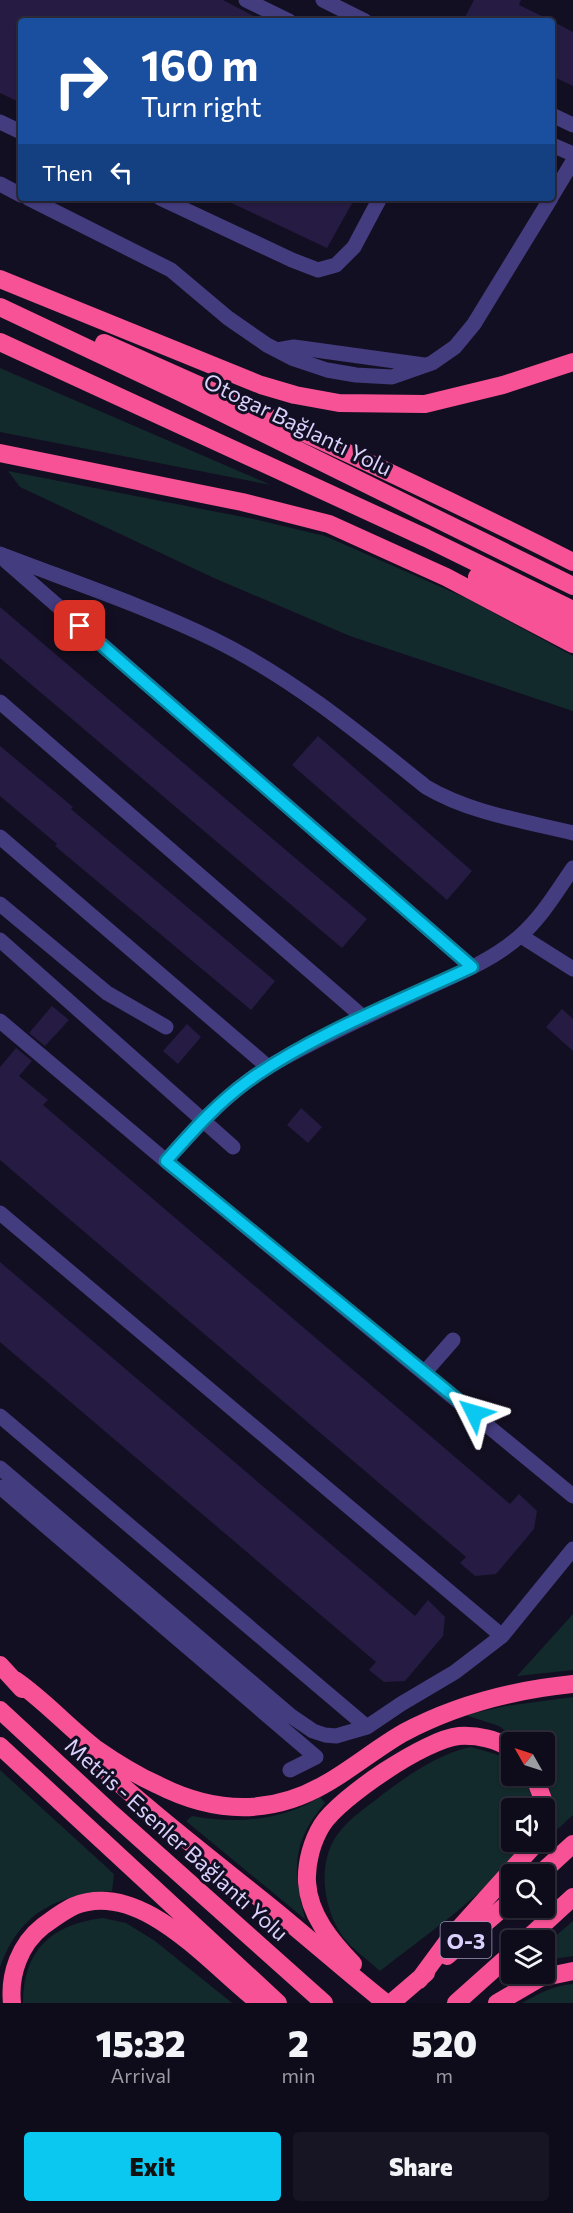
<!DOCTYPE html>
<html lang="en">
<head>
<meta charset="utf-8">
<style>
	body { margin:0; font-family:Commissioner,sans-serif; background:#171423; color:#f1f3f6; height:100vh; display:flex; flex-direction:column; font-size:22px; white-space:nowrap }
	* { box-sizing:border-box; margin:0 }
	p { font-size:20px; color:#9b9ba2 }
	.icon { flex:none; width:33px; height:33px; fill:none; stroke:currentColor; stroke-width:2; stroke-linecap:round; stroke-linejoin:round }
	.map { position:relative; height:2003px; overflow:hidden }
	.details { display:flex; flex-direction:column; background:#0e0b1a; flex:1 }
	.details>* { flex:none }
	.banner { position:absolute; left:18px; top:18px; width:537px; height:183px; border-radius:6px; box-shadow:0 2px 4px #0004,0 0 0 2px #2e2b39; background:#1a4fa0; color:#fff; overflow:hidden }
	.needle { width:39px; rotate:309deg }
	.fabs { position:absolute; left:501px; top:1732px; display:grid; gap:12px }
	.fabs a { display:grid; place-items:center; width:54px; height:54px; border-radius:6px; background:#0e0b1a; box-shadow:0 2px 4px #0004,0 0 0 2px #2e2b39; font-size:30px }
	.pin { position:absolute; display:grid; place-items:center; width:51px; height:51px; color:#fff; margin:-26px; border-radius:12px; box-shadow:0 3px 9px #0006 }
	.me { position:absolute; width:66px; margin:-33px; rotate:310deg; stroke-linejoin:round; filter:drop-shadow(0 0 4px #0008) }
	.turn { display:flex; align-items:center; gap:21px; height:126px; padding:0 24px; font-size:27px }
	.turn .icon { width:78px; height:78px; stroke-width:2.5 }
	.turn b { display:block; font-size:42px; line-height:51px }
	.then { display:flex; align-items:center; height:57px; padding:0 24px; background:#0003; gap:12px; font-size:22px }
	.eta { display:flex; justify-content:space-evenly; align-items:center; height:102px; text-align:center }
	.eta b { font-size:36px; font-weight:800; line-height:42px }
	.button { display:flex; gap:12px; margin-top:auto; padding:12px 24px }
	.button a { flex:1; height:69px; border-radius:6px; background:#0bc8f0; color:#111; font-size:24px; font-weight:800; line-height:69px; text-align:center }
	.button a+a { background:#171423; color:#f1f3f6 }
	.map>svg:first-child { display:block }
	.green { fill:#122a2b }
	.building { fill:#261b42 }
	.lines { fill:none; stroke-linecap:round; stroke-linejoin:round }
	.minor { stroke:#433c7f; stroke-width:15 }
	.highway { stroke:#f75295; stroke-width:18 }
	.route-casing { stroke:#07829c; stroke-width:15 }
	.route { stroke:#0bc8f0; stroke-width:10 }
	.labels { text-anchor:middle; dominant-baseline:central; stroke-width:6; stroke-linejoin:round; paint-order:stroke }
	.shield { fill:#130f22; stroke:#9e97bb; stroke-width:1.5 }
	.shield-label { font-size:21px; font-weight:bold; fill:#dad1fd }
	.street-label { font-size:22px; fill:#dad1fd; stroke:#130f22 }
</style>
</head>
<body>
<div class="map">
<svg width="573" height="2003" viewBox="0 0 573 2003">
	<rect width="100%" height="100%" fill="#130f22"/>
	<!-- green -->
	<path class="green" d="M0 368 271 485 0 432Z
		M8 471 258 520 325 536 466 598 573 656V711L350 636 214 578 20 487Z
		M573 1614V1670L517 1676Z
		M573 1697V1815L550 1836 553 1806 545 1771 544 1743H522L499 1726 465 1715 506 1706Z
		M471 1747 502 1756 511 1764 512 1776H523L535 1804 534 1809H512V1842H525C490 1892 428 1933 380 1971 368 1960 353 1950 343 1937 322 1908 316 1858 341 1830 353 1815 369 1806 383 1794 410 1774 438 1754 471 1747Z
		M0 1770 114 1874 112 1891C58 1895 20 1911 0 1967Z
		M320 1797 325 1803C291 1843 293 1870 305 1919L186 1821 192 1816C236 1824 282 1821 320 1797Z
		M103 1918 126 1923 155 1941 232 2003H23C23 1950 52 1924 103 1918Z
		M573 1921V1956L545 1960V1945Z
		M573 1984V2003H522C538 1994 554 1985 573 1984Z"/>
	<!-- building -->
	<path class="building" d="M0 0H223L263 21H21V103L0 93Z
		M474 0H521L519 5 552 21 573 32V86L552 76V21H463Z
		M221 198H355L327 248Z
		M0 607 367 919 342 948 0 658Z
		M318 736 472 871 447 900 292 765Z
		M0 746 73 807 71 809 275 981 251 1010 55 846 57 844 0 796Z
		M52 1006 69 1020 45 1046 29 1033Z
		M562 1009 573 1019V1051L546 1027Z
		M187 1024 201 1037 178 1064 163 1051Z
		M16 1048 32 1061 19 1076 48 1100 43 1105 510 1504 519 1494 537 1511 534 1529 496 1574 475 1576 460 1563 466 1557 0 1160V1067Z
		M301 1108 322 1127 308 1143 287 1125Z
		M0 1262 415 1616 428 1600 445 1617 443 1636 405 1681 384 1682 369 1670 376 1662 0 1342Z"/>
	<g class="lines">
		<!-- minor -->
		<path class="minor" d="M246 0 289 21
			M323 0 365 21
			M552 115 573 125
			M0 122 21 132
			M552 145 573 154
			M0 184 21 195
			M552 196 573 161
			M28 198 171 270 228 318 267 345 294 359 327 370 356 375 392 377 432 363 455 347 474 324 551 198
			M160 198 292 260 318 270 336 265 354 247 380 198
			M277 350 294 347 424 365
			M0 554C70 581 145 606 213 639 291 677 359 733 426 787 470 813 524 821 573 833
			M6 561 472 967
			M0 702 364 1018
			M0 837 268 1067
			M0 904 107 993 166 1027
			M521 936 573 969
			M0 940 233 1147
			M0 1021 166 1161 573 1496
			M166 1161C197 1126 229 1091 270 1066 319 1037 373 1014 425 989 458 974 493 960 520 936 542 917 557 891 573 868
			M0 1213 502 1636
			M425 1372 453 1340
			M0 1416 367 1727
			M0 1468 291 1716 313 1731 325 1735 336 1736 367 1727 401 1704 455 1672 502 1636 573 1549
			M0 1487 316 1757 290 1770"/>
		<!-- highway -->
		<path class="highway" d="M0 279 261 385 295 395 339 403 425 404 503 385 573 362
			M0 307 180 392 573 586
			M0 342 426 538 573 610
			M104 343C262 413 419 484 573 562
			M0 453 242 502 329 524 446 577 573 644
			M477 577 573 629
			M0 1665 22 1689
			M15 1680C44 1700 67 1726 95 1748 115 1762 136 1775 158 1785 215 1814 271 1816 327 1783 353 1768 377 1748 403 1733 457 1704 513 1690 573 1684
			M0 1710 109 1811 324 2003
			M0 1746 278 2003
			M79 1747C141 1805 207 1856 273 1909 311 1940 348 1973 386 2003
			M534 1776 544 1802V1809
			M539 1875 573 1844
			M525 1941 573 1897
			M447 1956 512 1900
			M353 1964C331 1941 309 1915 307 1882 306 1863 312 1841 322 1825 340 1797 426 1739 459 1736 477 1735 498 1739 512 1750
			M419 1980 447 1942 537 1842
			M12 2003C9 1974 20 1944 43 1926 53 1919 63 1911 74 1906 142 1878 212 1967 260 2003
			M391 2003 426 1973
			M456 2003 512 1953
			M497 2003 540 1978 573 1971"/>
	</g>
	<g class="lines">
		<defs>
			<path id="route" d="M80 626 472 967C399 1001 312 1035 248 1081 216 1104 191 1133 166 1161L474 1413"/>
		</defs>
		<!-- route casing -->
		<use href="#route" class="route-casing"/>
		<!-- route -->
		<use href="#route" class="route"/>
	</g>
	<g class="labels">
		<!-- shield labels -->
		<rect class="shield" x="440.5" y="1922" width="51" height="36" rx="4.5"/>
		<g class="shield-label">
			<text x="466" y="1940">O-3</text>
		</g>
		<!-- street labels -->
		<g class="street-label">
			<text transform="translate(298 424) rotate(26)">Otogar Bağlantı Yolu</text>
			<text transform="translate(177 1839) rotate(42)">Metris - Esenler Bağlantı Yolu</text>
		</g>
	</g>
</svg>
<div class="fabs">
<a><svg class="needle" viewBox="-14 -14 28 28"><path d="M0-13l5 13h-10z" fill="#e53935"/><path d="M0 13l5-13h-10z" fill="#9b9ba2"/></svg></a>
<a><svg class="icon" aria-label="sound" viewBox="0 0 24 24"><path d="M4 9h4l5-4v14l-5-4H4zM17 9q2 3 0 6"/></svg></a>
<a><svg class="icon" aria-label="search" viewBox="0 0 24 24"><circle cx="10" cy="10" r="6"/><path d="M15 15l6 6"/></svg></a>
<a><svg class="icon" aria-label="layers" viewBox="0 0 24 24"><path d="M12 4l9 5-9 5-9-5zM3 14l9 5 9-5"/></svg></a>
</div>
<div class="pin" style="left:80px;top:626px;background:#d93025"><svg class="icon" aria-label="arrive" viewBox="0 0 24 24"><path d="M6 21V4h12l-3 4 3 4H6"/></svg></div>
<svg class="me" style="left:474px;top:1413px" viewBox="-20 -20 40 40"><path d="M0-17L14 15 0 8-14 15z" fill="#0bc8f0" stroke="#fff" stroke-width="4"/></svg>
<div class="banner">
<div class="turn"><svg class="icon" aria-label="right" viewBox="0 0 24 24"><path d="M7 20v-9h11M14 6l5 5-5 5"/></svg><div><b>160 m</b>Turn right</div></div>
<div class="then">Then<svg class="icon" aria-label="left" viewBox="0 0 24 24"><path d="M17 20v-9H6M10 6l-5 5 5 5"/></svg></div>
</div>
</div>
<section class="details">
<div class="eta">
<div><b>15:32</b><p>Arrival</p></div>
<div><b>2</b><p>min</p></div>
<div><b>520</b><p>m</p></div>
</div>
<div class="button"><a>Exit</a><a>Share</a></div>
</section>
</body>
</html>
